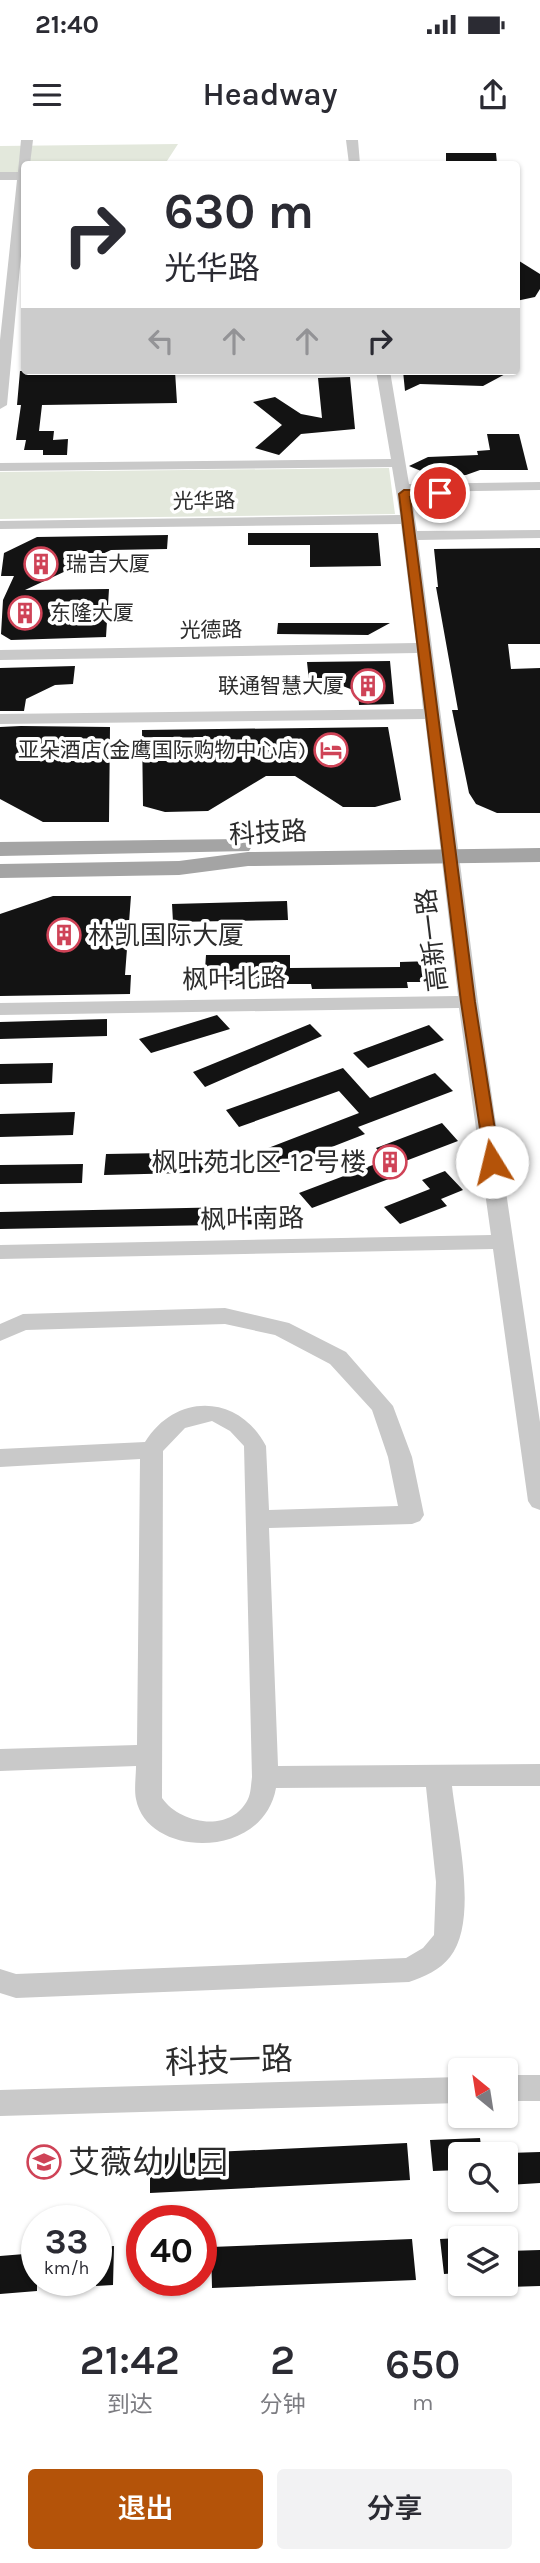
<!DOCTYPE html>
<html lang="zh">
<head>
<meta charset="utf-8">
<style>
	body { margin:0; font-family:Karla,"Noto Sans SC",sans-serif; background:#f2f2f3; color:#2b2b33; height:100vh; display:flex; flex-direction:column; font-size:26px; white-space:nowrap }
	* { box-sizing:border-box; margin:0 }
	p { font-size:23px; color:#7c7c81 }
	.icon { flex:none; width:38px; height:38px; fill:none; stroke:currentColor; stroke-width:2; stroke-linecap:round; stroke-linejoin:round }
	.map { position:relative; height:2178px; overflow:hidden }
	.side { display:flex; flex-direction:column; background:#fff; flex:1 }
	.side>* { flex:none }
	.guide { position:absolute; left:21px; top:21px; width:499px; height:214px; border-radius:7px; box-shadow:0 2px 5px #0004; background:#fff; color:#2b2b33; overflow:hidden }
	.needle { width:46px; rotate:330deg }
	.controls { position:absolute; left:448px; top:1918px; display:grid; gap:14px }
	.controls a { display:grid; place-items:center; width:70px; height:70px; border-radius:7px; background:#fff; box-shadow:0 2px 5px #0004; font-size:35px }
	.speed { position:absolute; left:21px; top:2065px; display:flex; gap:14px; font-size:35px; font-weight:700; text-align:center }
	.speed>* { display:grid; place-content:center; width:91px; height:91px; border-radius:50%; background:#fff; box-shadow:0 2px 5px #0004; line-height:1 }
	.speed small { font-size:18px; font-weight:400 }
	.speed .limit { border:10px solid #d22; background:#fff; color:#111 }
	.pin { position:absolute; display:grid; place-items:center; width:60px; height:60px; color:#fff; margin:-30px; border:4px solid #fff; border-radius:50%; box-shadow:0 2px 7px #0007 }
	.me { position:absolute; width:77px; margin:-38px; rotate:351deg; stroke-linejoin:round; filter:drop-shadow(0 0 5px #0008) }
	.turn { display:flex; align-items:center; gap:24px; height:147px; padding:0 28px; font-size:32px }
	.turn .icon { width:91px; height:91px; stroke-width:2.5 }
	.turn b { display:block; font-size:49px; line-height:60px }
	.lanes { display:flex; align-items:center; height:66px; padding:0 28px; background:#0003; justify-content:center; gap:35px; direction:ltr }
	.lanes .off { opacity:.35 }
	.eta { display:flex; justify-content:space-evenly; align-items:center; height:119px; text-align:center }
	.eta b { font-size:42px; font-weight:600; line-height:49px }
	.button { display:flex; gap:14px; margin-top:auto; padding:14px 28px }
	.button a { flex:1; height:80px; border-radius:7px; background:#b45309; color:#fff; font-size:28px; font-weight:600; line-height:80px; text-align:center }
	.button a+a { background:#f2f2f3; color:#2b2b33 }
	.status { display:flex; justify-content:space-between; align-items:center; height:49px; padding:0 35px; background:#fff; direction:ltr }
	.status svg { height:19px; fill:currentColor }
	header { display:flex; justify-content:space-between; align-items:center; height:91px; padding:0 28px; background:#fff; font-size:32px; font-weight:600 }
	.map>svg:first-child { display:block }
	.green { fill:#e3e8dc }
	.building { fill:#131313 }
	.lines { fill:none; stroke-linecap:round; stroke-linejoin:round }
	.minor { fill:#c9c9c9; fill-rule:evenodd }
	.major { fill:#a4a4a4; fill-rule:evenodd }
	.route { fill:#b45309; stroke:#753606; stroke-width:2 }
	.labels { text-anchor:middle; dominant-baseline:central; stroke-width:7; stroke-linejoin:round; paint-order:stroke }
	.far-street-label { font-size:21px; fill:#2c2c2c; stroke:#fff }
	.far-poi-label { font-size:21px; fill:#2c2c2c; stroke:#fff; text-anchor:start }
	.street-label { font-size:26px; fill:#2c2c2c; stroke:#fff }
	.poi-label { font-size:26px; fill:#2c2c2c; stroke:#fff; text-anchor:start }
	.near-street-label { font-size:32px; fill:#2c2c2c; stroke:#fff }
	.near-poi-label { font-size:32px; fill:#2c2c2c; stroke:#fff; text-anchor:start }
</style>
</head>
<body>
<div class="status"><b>21:40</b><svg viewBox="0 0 49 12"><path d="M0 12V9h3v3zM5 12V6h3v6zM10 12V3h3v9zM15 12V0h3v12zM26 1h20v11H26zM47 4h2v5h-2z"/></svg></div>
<header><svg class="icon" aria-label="menu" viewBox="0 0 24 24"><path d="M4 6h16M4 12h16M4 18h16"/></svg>Headway<svg class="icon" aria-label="share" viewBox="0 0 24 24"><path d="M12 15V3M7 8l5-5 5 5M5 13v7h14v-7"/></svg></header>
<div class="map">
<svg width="540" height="2178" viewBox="0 0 540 2178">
	<rect width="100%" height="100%" fill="#fff"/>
	<!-- green -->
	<path class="green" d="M178 4 165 24H24V32H0V6Z
		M389 328 395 374 0 379V332Z"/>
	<!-- building -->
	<path class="building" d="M446 13H496L497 24H446Z
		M516 119 540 134V149L535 157 516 161Z
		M20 231H175L177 263 42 265 39 291H54L53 300 68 299 67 315H43V310H24L26 300H16L21 265H17Z
		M403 231H511L483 246 420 244 405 251Z
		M350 237 355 289 301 294 279 315 255 308 282 285 253 262 275 257 301 274 322 278 318 238Z
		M487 294H519L528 330H480L466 335 433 336 409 326 428 317 478 315 477 311 490 310Z
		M248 393H378L381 426 310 427V405H248Z
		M168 395 167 409 111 410 25 450 109 449 106 497 11 500 1 494 3 460 14 436H1L4 413 37 397Z
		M540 408V504H508L511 529 540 528V673H497L476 664 469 653 452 570H458L436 447H438L434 409Z
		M278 483H390L368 495 277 494Z
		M390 521 394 564 359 565 358 552 330 541H309L307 522Z
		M75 526 73 544 55 545 26 559 24 571H0V528Z
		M21 586 110 587 109 682H43L0 659V587Z
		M388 587 401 660 375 667H343L295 636H266L208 671 165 672 143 666 142 590Z
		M53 756H131L125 835H131L130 854 0 856V774Z
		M287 761 288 780 173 782 172 764Z
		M206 815H290V828L400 827V822L432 821 434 842H407L408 848 312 849 311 844H204Z
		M217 875 230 889 151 913 139 899Z
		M107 879V896L0 899V882Z
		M310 884 322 896 205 947 193 932Z
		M429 885 444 900 368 928 353 913Z
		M53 923 52 943 0 944V924Z
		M343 928 370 958 435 933 453 951 358 987 365 994 278 1028 263 1010 359 973 339 951 239 987 226 970Z
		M75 972 73 995 0 997V974Z
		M442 983 458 1001 395 1025 402 1034 312 1068 299 1053 386 1020 376 1008Z
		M225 1012V1032L104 1035 106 1014Z
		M83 1024 82 1043 0 1044V1025Z
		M445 1031 463 1050 441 1059 447 1066 400 1084 384 1067 430 1049 422 1040Z
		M274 1066 275 1084 0 1089V1072Z
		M480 1998 482 2014H460V2030L433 2031 430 2000Z
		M407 2003 410 2040 150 2053V2015Z
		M540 2012V2043L506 2045V2013Z
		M460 2098V2133L444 2134 440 2099Z
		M412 2099 416 2140 212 2148 211 2107Z
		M114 2106 113 2145 96 2146V2107Z
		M540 2110V2146L506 2147V2111Z
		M37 2113V2151L0 2154V2116Z"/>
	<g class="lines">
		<!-- minor -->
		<path class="minor" d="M21 0H33L30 24H24V84L7 265 0 269V200L17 40H0V32H18Z
			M346 0H358L360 24H349Z
			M376 231H390L409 344 540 342V350L411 352 417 391 540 390V398L418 400 478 862 540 1282V1370L532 1367 528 1361 493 1109 0 1119V1105L491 1095 459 868 0 875V863L458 856 425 579 0 584V574L423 569 417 513 0 520V510L416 503 401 384 0 389V381L400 375 392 327 0 331V323L391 319Z
			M225 1168 289 1183 346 1212 393 1266 412 1317 424 1375 420 1381 412 1384 269 1388 278 1626 540 1624V1646H452C457 1691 479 1781 450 1817 440 1830 424 1837 409 1842L16 1858 0 1853V1829L16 1834 406 1818 423 1808 434 1795 436 1742 426 1647 276 1648C263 1721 147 1718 136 1659 134 1649 136 1636 136 1626L0 1631V1609L137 1605 140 1319 0 1327V1309L145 1302C176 1252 239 1254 266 1306L269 1370 398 1366 388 1317 372 1270 330 1224 275 1195 225 1184 26 1190 0 1201V1184L23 1174ZM212 1281 230 1291 244 1306 252 1637C251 1644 251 1653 248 1659 231 1694 180 1684 162 1658L163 1311 185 1288Z
			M506 1935H540V1961H506Z
			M460 1937V1963L0 1976V1950Z"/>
		<!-- major -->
		<path class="major" d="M241 699 252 706 249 711 0 716V702Z
			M540 708V722L248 726 179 735 0 738V724L179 721 248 712Z"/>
	</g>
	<!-- route -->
	<path class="route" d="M404 350H440L445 353 440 356 410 357 475 862 500 1022 492 1027 485 1022 461 862 399 354Z"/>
	<!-- icons -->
	<defs>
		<symbol id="building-ring" viewBox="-11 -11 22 22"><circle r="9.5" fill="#fff" stroke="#cf4357" stroke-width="1.5"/><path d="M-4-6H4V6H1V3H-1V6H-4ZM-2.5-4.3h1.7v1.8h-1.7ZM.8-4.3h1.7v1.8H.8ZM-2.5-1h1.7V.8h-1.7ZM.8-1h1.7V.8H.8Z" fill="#cf4357"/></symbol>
		<symbol id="hotel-ring" viewBox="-11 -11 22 22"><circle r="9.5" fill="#fff" stroke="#cf4357" stroke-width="1.5"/><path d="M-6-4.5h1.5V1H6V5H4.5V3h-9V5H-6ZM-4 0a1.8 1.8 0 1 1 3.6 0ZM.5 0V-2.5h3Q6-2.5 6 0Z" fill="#cf4357"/></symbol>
		<symbol id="school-ring" viewBox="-11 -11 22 22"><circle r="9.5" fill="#fff" stroke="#cf4357" stroke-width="1.5"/><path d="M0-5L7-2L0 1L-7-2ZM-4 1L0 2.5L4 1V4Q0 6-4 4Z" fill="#cf4357"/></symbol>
	</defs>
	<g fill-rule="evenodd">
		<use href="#building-ring" x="22" y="405" width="38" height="38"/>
		<use href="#building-ring" x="6" y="454" width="38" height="38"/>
		<use href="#building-ring" x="349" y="527" width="38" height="38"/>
		<use href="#hotel-ring" x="312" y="591" width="38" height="38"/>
		<use href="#building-ring" x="45" y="776" width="38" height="38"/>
		<use href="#building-ring" x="371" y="1003" width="38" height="38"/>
		<use href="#school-ring" x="25" y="2003" width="38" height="38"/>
	</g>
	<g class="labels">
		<!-- far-street labels -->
		<g class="far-street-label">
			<text transform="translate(204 361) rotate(-1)">光华路</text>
			<text transform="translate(211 490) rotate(-1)">光德路</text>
		</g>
		<!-- far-poi labels -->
		<g class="far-poi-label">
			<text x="66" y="424">瑞吉大厦</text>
			<text x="50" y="473">东隆大厦</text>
			<text x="344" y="546" text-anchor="end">联通智慧大厦</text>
			<text x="306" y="610" text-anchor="end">亚朵酒店(金鹰国际购物中心店)</text>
		</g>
		<!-- street labels -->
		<g class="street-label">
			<text transform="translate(268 693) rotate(-3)">科技路</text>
			<text transform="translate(432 800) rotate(-97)">高新一路</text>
			<text transform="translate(234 839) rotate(-1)">枫叶北路</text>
			<text transform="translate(252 1079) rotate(-1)">枫叶南路</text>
		</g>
		<!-- poi labels -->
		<g class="poi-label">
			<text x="88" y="795">林凯国际大厦</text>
			<text x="366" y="1022" text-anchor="end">枫叶苑北区-12号楼</text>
		</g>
		<!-- near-street labels -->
		<g class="near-street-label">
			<text transform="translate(229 1921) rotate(-2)">科技一路</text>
		</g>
		<!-- near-poi labels -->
		<g class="near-poi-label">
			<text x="68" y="2022">艾薇幼儿园</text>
		</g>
	</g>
</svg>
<div class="controls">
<a><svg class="needle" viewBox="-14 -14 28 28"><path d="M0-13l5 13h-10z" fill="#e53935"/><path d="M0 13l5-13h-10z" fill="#7c7c81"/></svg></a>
<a><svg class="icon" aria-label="search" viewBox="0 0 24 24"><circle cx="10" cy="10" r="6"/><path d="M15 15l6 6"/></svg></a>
<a><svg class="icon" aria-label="layers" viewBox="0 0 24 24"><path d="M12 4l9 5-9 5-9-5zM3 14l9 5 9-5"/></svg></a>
</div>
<div class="speed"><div>33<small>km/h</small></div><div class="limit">40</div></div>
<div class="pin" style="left:440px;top:353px;background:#d93025"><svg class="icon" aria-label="arrive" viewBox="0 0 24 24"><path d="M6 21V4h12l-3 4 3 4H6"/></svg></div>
<svg class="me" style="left:492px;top:1022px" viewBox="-20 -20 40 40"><circle r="19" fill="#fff"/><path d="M0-13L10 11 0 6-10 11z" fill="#b45309"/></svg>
<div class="guide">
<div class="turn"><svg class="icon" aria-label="right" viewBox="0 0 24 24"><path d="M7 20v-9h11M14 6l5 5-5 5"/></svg><div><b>630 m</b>光华路</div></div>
<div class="lanes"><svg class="icon off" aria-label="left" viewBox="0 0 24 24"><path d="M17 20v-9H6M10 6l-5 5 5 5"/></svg><svg class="icon off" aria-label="ahead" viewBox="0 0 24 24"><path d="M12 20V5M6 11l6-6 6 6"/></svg><svg class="icon off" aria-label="ahead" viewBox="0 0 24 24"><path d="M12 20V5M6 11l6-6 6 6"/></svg><svg class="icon" aria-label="right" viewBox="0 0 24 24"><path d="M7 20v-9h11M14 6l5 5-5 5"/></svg></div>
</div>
</div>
<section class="side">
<div class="eta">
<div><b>21:42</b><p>到达</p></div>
<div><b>2</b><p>分钟</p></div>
<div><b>650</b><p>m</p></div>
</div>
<div class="button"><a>退出</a><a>分享</a></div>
</section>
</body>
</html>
